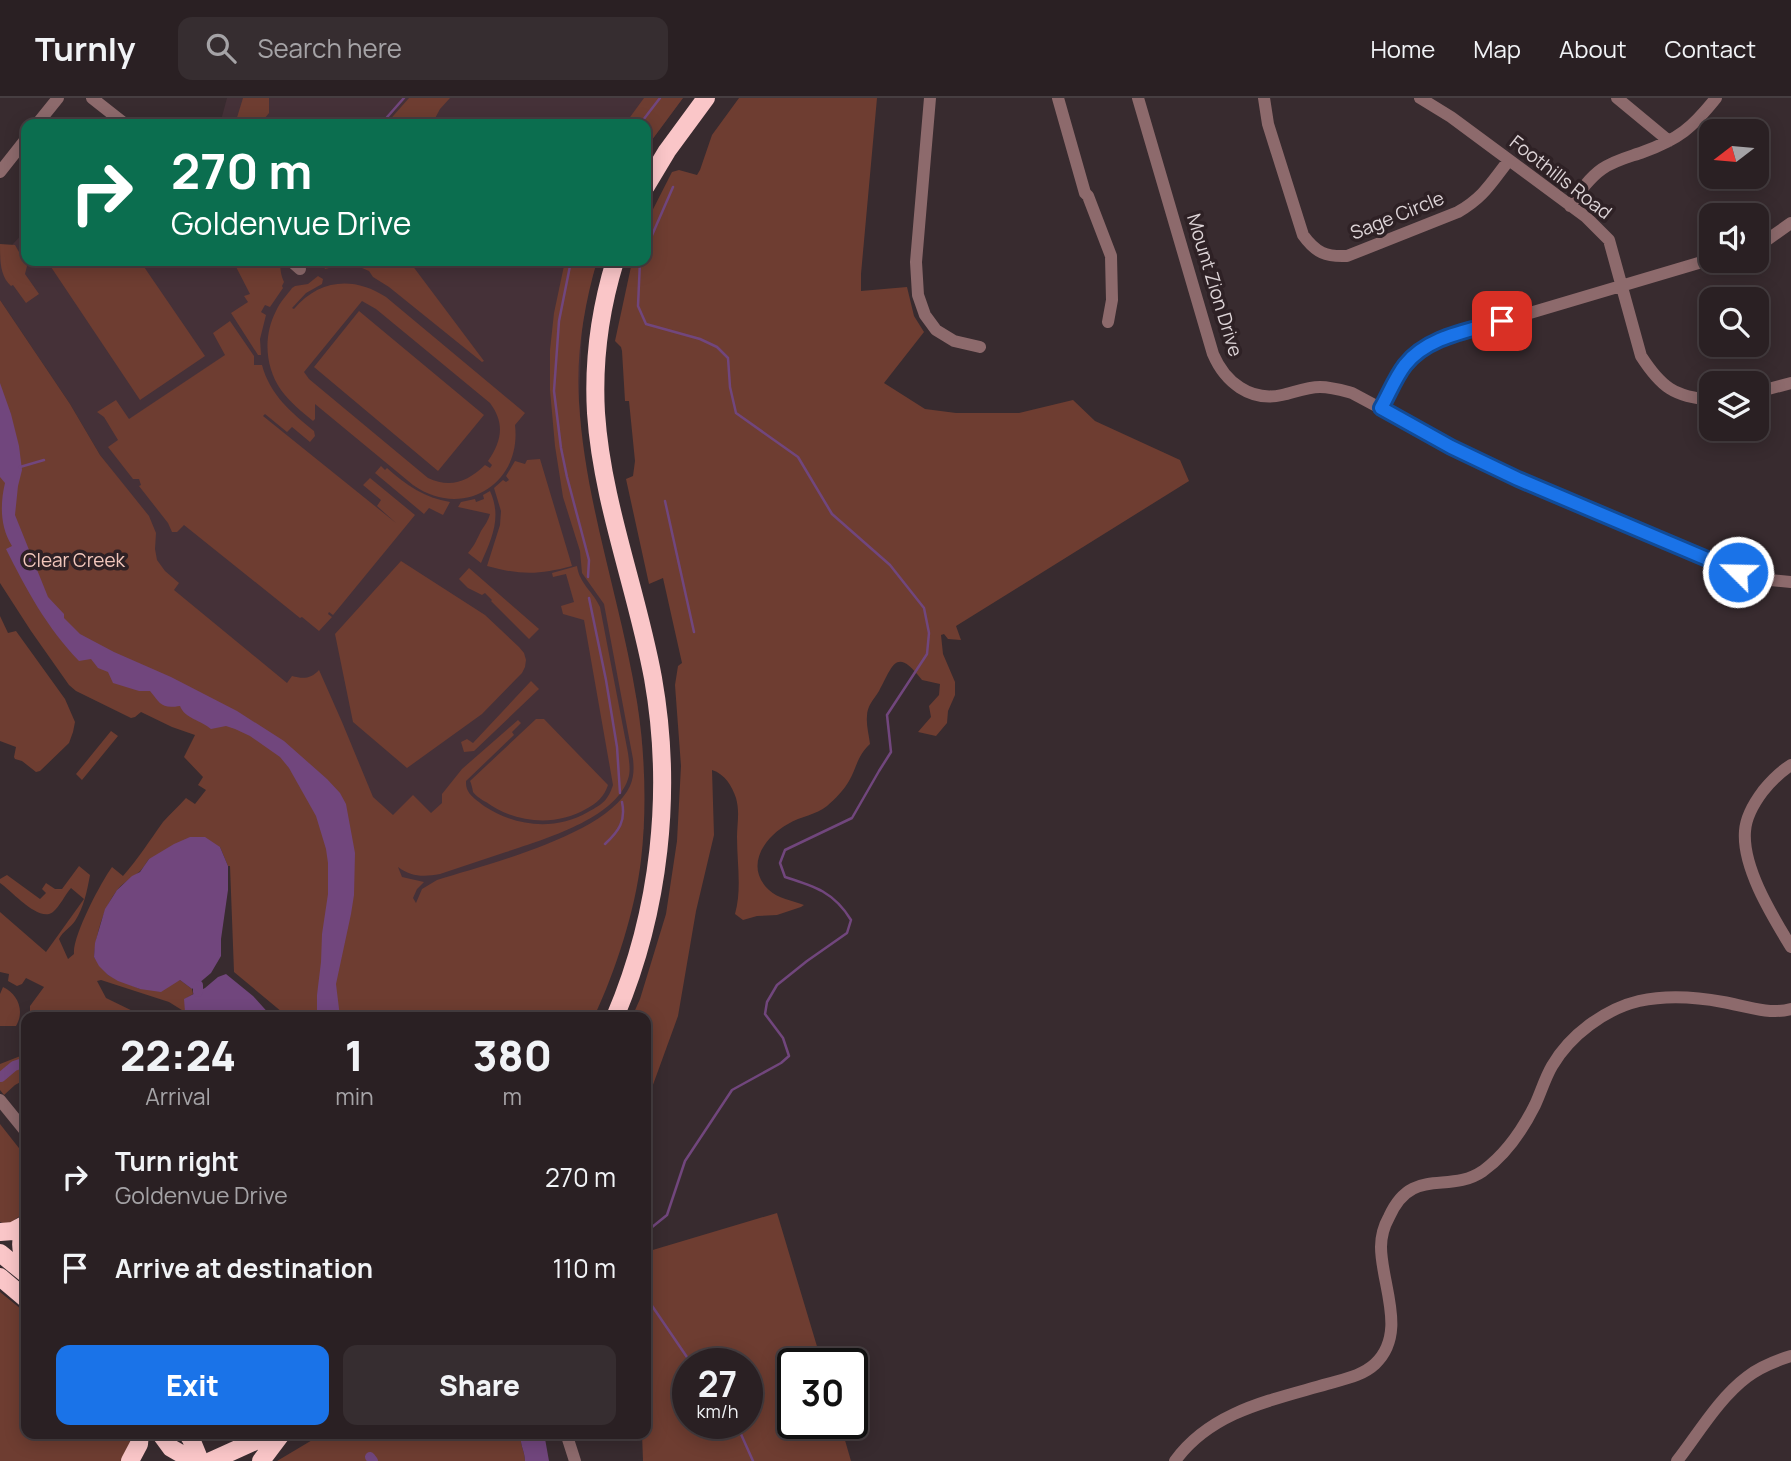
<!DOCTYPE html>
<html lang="en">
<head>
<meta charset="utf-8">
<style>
	body { margin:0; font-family:Manrope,sans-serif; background:#362d30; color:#f1f3f6; height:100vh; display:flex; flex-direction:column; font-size:26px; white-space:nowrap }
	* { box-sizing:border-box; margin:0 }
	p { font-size:23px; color:#a5a3a6 }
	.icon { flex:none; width:38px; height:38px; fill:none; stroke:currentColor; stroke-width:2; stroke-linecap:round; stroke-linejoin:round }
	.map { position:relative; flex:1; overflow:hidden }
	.side { position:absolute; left:21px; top:914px; width:630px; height:427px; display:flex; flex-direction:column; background:#2a2023; border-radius:14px; box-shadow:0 4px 18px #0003,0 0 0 2px #463e41 }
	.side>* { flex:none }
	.hud { position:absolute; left:21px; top:21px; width:630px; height:147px; border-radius:14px; box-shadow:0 4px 18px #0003,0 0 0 2px #463e41; background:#0b6e4f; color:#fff; overflow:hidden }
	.needle { width:46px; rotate:254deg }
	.controls { position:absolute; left:1699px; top:21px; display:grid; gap:14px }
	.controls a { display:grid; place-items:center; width:70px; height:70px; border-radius:14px; background:#2a2023; box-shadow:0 4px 18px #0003,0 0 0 2px #463e41; font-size:35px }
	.speed { position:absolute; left:672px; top:1250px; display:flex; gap:14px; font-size:35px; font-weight:700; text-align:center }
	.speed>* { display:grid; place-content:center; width:91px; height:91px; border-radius:50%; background:#2a2023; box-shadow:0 4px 18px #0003,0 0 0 2px #463e41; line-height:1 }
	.speed small { font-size:18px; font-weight:400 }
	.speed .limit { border:4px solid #111; border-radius:10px; background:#fff; color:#111 }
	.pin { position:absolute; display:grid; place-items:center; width:60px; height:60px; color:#fff; margin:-30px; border-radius:14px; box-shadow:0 4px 10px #0006 }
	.me { position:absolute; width:77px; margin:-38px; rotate:293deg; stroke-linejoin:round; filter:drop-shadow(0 0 5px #0008) }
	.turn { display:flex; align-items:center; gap:24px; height:147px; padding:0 35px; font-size:32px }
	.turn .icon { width:91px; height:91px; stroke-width:2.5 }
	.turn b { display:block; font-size:49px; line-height:60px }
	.eta { display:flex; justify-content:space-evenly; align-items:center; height:119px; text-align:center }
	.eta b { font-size:42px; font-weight:800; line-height:49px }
	.action { display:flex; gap:14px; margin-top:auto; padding:14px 35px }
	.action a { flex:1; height:80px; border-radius:14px; background:#1a73e8; color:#fff; font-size:28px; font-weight:800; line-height:80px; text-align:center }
	.action a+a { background:#362d30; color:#f1f3f6 }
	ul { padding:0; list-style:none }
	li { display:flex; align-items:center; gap:21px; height:91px; padding:0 35px }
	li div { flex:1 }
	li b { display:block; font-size:26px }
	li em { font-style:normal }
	header { display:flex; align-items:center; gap:42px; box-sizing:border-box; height:98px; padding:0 35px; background:#2a2023; border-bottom:2px solid #463e41 }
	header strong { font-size:33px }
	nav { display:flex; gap:38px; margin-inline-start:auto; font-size:24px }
	.search { width:490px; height:63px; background:#362d30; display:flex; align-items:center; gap:18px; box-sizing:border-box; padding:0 24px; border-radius:14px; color:#a5a3a6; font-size:26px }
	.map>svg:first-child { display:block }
	.built { fill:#453138 }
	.green { fill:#6e3d31; fill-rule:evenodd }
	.water { fill:#71467d }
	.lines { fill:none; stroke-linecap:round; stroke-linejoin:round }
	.stream { stroke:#71467d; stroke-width:2.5 }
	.canal { stroke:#71467d; stroke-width:10 }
	.minor { stroke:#8d6a6c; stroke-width:12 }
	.highway { stroke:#fac6c8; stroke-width:18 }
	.route-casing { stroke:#114b97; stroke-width:18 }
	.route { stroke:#1a73e8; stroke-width:12 }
	.labels { text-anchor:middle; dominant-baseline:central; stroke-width:7; stroke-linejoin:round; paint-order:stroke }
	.street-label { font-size:19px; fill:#ddd4d7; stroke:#2e2125 }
	.park-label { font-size:19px; fill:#f2c7bc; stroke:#2e2125 }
</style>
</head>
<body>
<header>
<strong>Turnly</strong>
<div class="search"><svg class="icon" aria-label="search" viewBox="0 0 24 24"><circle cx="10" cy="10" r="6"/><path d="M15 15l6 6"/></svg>Search here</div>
<nav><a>Home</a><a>Map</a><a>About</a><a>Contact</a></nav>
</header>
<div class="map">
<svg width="1791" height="1363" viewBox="0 0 1791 1363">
	<rect width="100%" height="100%" fill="#382b2f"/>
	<!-- built -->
	<path class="built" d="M227 0H683L646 50V26H220Z
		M26 132V163H597L588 194 582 231 579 302 582 345 588 382 596 421 626 548 637 604 642 641 644 731 419 812 405 786 157 484 142 411 100 357 70 306 0 202V160Z"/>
	<!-- green -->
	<path class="green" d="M243 0H269V15L260 26H235Z
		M409 0H450L440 11 432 26H386Z
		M644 0H683L646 50V26H625Z
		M739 0H877L861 176V193L907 189 914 218 924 234 884 285 925 311 956 315H1019L1073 302 1095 323 1180 362 1189 383 956 528 961 542 948 541 944 536 941 537 943 556 955 584V597L948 613 947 625 936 638 918 634 931 619 929 608 939 597 940 586 922 582C896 548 893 567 879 593 874 601 867 608 867 618 866 627 869 637 870 646 857 658 857 669 849 683 844 692 835 701 827 708 816 717 801 718 788 726 764 739 744 769 769 792 777 800 793 803 804 807L801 809 777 817 757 818 743 822 735 816C742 791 737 765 737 739 737 726 740 714 736 700 732 688 725 676 712 672L714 737 696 813 678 918 646 1006V919H632L640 901 666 816 677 743 681 668 675 587 678 568 682 565 663 480 649 486 626 381 633 378 635 363 629 303H625L622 253 621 249 615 243 632 164 646 163V125L672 74 679 72 697 77 700 72 712 37Z
		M0 146 15 147 27 168 25 176 39 196 26 205 13 187 11 188C0 178 0 163 0 146Z
		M47 163H140L205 258 140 302Z
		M233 163H279C281 170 280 176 284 184L282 188 283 190 270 209 265 207 261 214 266 217 260 241 261 257H258L231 215 248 204 244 198 250 196Z
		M322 163H409L484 263 482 264 389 189 373 179 369 173 362 170 333 169 325 171Z
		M565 163H597C584 208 576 256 579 304 585 406 621 503 637 604 645 654 647 712 641 762 635 813 616 872 594 919H288L234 874 230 768H228L220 749 149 761C146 765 143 771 139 774 132 780 124 784 118 791 103 810 96 836 94 859L108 877 140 891 180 882 192 891 193 896 185 901V914L169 904 101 882 97 883 106 900 145 919H30V908L44 889 26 880 22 886 17 888 8 883 9 876 0 874V814L46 854 84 801 71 790C65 797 60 808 53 814 39 825 12 793 0 785V781L7 777 40 801 46 795 42 791 46 785 55 791H62L79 768 90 777C87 793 84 809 75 823 70 830 63 833 59 841L68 861 74 856C72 839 101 784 112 769L123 778C138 761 150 742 163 724 170 716 179 708 186 700L195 706 206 692 198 687 203 679 184 659 195 637 172 629 141 614 135 619 131 620 76 593 69 587 31 533 0 485V202L70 306 100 357 149 418 156 435 155 451 157 462 165 473 179 485 174 492 287 585 292 578C303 581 311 581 319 572L342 624 373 699 393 717 413 697 431 715 442 705V696L462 671 518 622 521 625 512 634 514 637 466 683C466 686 466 690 468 693 471 699 479 704 484 708 516 729 555 733 588 714 603 706 608 702 613 687L584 522 563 516 561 508 574 504 566 476 553 479 552 475 577 468C579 485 594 495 600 509L628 655C629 663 631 673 628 681 615 721 542 742 506 754 484 761 462 769 440 776 424 779 411 779 398 769L402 779 424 784 417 791 413 800 416 805 422 791 437 782C487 766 607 737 630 688 634 679 634 670 633 661L604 506 582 475 580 453 563 399 555 348 550 292V252L554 215Z
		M318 178 323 181 322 186 306 195 292 210 294 211C319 181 354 178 386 199L525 315 515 327C522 387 462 422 413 387L315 306V321L313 323C302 314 290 304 281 292 265 269 263 238 276 213 280 204 287 197 292 190L295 188 308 186ZM362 203 376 211 490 305C505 325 502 343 488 363L492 367 490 370 485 367C468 383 451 391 428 380L309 281 304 274Z
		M359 213 484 317 438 373 314 269Z
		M230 223 254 258V267H262C270 297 291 314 314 333L315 338 310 344 292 329 287 334 265 316 263 318 396 425 377 408 381 402 363 387 370 380 415 417 333 517 329 514 328 516 332 519 319 533 302 519 300 520 184 427 177 434H172L168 425 139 388 141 387 139 381H133L108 349 118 342 104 319 97 314 116 302 129 321 225 257 213 235Z
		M540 361 572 468C539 477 520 477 487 468L500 427 501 413 494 390 503 382 506 384 509 382 506 378 515 363 525 366 527 362Z
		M381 368 385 372 387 370C406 387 425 400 450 404L443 417 429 410 424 416 375 375Z
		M490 393C502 419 492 440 481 465L468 455C475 447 477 441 481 433 485 427 488 423 490 416L458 409 461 404 475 401 476 404 484 401 483 397Z
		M401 463 485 517 519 549 524 555 526 562 525 569 522 575 482 616 407 670 353 624 335 536Z
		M469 470 539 531 529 541 491 503 492 502 485 495 482 497 468 490 459 481Z
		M0 518 8 535 16 533 65 601 75 624 73 634 69 645 40 673 36 674 22 663 15 661 14 659 16 649 0 643Z
		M531 583 539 591 474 653 464 654 461 644 467 641 473 645Z
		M536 621H544L608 687C604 699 597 705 586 711 555 729 515 725 486 704 482 702 476 698 473 694 473 693 471 684 470 683Z
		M111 633 118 638 82 682 76 676Z
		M3 889C18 896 25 913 16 928H0V896Z
		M23 957H26V981L15 987 4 997 0 992V966Z
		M0 1026 26 1059V1113L8 1127 0 1124Z
		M777 1115 822 1265H793V1325H840L851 1363H643L642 1335H646V1154ZM688 1265H747V1325H688Z
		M0 1194 26 1215V1335H135L124 1363H0Z
		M324 1335H521C519 1346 525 1353 525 1363H277Z"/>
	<!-- water -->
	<path class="water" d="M0 285 11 316 19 348 22 372 18 388 15 417 48 499 64 516V520L80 536 114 554 171 579 237 613 284 643 327 681 340 695 346 706 355 755 354 797 351 816 336 886 340 919H317V897L321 864 322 836 328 796V765L326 751 316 718 289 670 280 659 250 638 235 631 226 628 211 631C201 622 185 621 180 608 161 611 161 606 150 593H139L113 585 108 574 98 570 91 561 79 563C47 530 26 491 6 451L12 448C0 429 0 406 5 385L0 379Z
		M190 739H205L220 749 228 768V792L221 841V858L211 875 192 891 180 882 161 894 140 891 118 883 108 877 99 868 94 859 95 845 105 811 117 792 132 778 140 774 149 761 174 746Z
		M226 876 253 898 272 919H189L185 914 184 901 205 890 218 879Z
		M521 1335H544L549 1363H525C525 1353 519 1346 521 1335Z"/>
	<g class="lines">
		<!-- stream -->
		<path class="stream" d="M381 26 404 0
			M640 26 660 0
			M646 151 673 89
			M571 163 559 223 554 293 561 350 567 379 589 462 588 479
			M640 163 638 208 646 226 700 241 717 249 728 260 730 289 736 315 798 359 832 416 890 467 924 510 929 535 927 556 887 617 891 654 879 673 852 720 785 752 780 765 785 779C814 788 834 794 851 822L847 835 807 863 777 887 767 904 765 916 783 940 789 958 781 965 732 992 685 1063 667 1117 646 1134
			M20 369 44 362
			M665 403 694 534
			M589 500 606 582 617 649 620 695
			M605 746C619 733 626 723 622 704
			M646 1199 691 1265
			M736 1325 753 1363"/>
		<!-- canal -->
		<path class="canal" d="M198 887V894
			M1 979 14 968 26 964
			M370 1359 373 1363"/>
		<!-- minor -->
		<path class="minor" d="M92 0 125 26
			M930 0 916 164 918 197 925 217 936 232 954 243 980 249
			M1058 0 1085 95 1088 98 1111 158 1112 202 1108 224
			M1138 0 1213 256C1225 284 1250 304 1282 297 1295 294 1307 289 1320 289 1331 289 1341 292 1352 295L1479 363 1738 474 1770 482 1791 484
			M1264 0 1268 26 1303 137C1316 155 1326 159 1347 158L1458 114C1484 99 1491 85 1509 62
			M1420 0 1451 19 1586 119 1609 142 1641 258C1661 289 1674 299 1712 302
			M1617 0 1669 43
			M37 26 58 0
			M0 74 26 41
			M1570 108C1579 95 1589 80 1602 71 1615 62 1629 59 1643 54 1679 41 1692 30 1716 0
			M1757 146 1764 144 1791 125
			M291 163 300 171
			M1757 294 1791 285
			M1381 310C1402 272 1406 255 1449 239L1712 161
			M1791 667C1780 674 1771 683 1763 693 1754 705 1746 718 1745 733 1742 770 1773 819 1791 849
			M0 1002 26 1034
			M566 1335 575 1363
			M1175 1363C1211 1313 1272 1302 1327 1286 1344 1281 1362 1278 1375 1266 1408 1235 1381 1186 1381 1149 1381 1139 1384 1128 1389 1119 1412 1067 1448 1097 1483 1073 1505 1057 1523 1031 1535 1007 1541 994 1545 980 1552 968 1570 937 1605 911 1639 903 1667 897 1696 899 1723 904 1745 908 1769 917 1791 911
			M1677 1363C1698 1336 1719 1300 1747 1279 1760 1269 1775 1263 1791 1258"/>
		<!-- highway -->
		<path class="highway" d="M646 88 667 53 706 0
			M615 919C660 813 673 693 653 580 637 492 602 405 596 315 593 263 600 212 615 163
			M26 1130C20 1141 19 1151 26 1161
			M0 1134 13 1133 26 1126
			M0 1155 26 1176
			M0 1179 26 1201
			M160 1335 171 1350 194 1363
			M187 1335 191 1341 200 1363
			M130 1363 139 1346 140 1335
			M211 1363 273 1335
			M261 1363 282 1335"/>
	</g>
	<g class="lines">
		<defs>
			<path id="route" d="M1502 223C1469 233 1428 238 1405 267 1395 280 1389 296 1381 310L1451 349 1518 381 1738 474"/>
		</defs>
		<!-- route casing -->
		<use href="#route" class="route-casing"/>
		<!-- route -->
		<use href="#route" class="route"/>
	</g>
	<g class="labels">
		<!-- street labels -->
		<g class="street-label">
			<text transform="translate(1561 79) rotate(38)">Foothills Road</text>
			<text transform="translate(1397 117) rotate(-22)">Sage Circle</text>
			<text transform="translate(1215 187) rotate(73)">Mount Zion Drive</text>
		</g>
		<!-- park labels -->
		<g class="park-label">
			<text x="74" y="462">Clear Creek</text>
		</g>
	</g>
</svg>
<div class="controls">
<a><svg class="needle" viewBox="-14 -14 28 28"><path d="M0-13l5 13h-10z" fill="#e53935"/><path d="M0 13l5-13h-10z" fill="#a5a3a6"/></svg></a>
<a><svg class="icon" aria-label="sound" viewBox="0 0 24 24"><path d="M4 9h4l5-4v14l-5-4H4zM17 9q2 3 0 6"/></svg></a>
<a><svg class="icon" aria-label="search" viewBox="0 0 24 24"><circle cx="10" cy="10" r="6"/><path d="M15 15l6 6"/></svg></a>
<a><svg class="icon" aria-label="layers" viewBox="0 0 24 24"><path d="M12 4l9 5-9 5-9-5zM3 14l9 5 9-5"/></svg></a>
</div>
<div class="speed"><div>27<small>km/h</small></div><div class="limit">30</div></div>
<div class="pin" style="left:1502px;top:223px;background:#d93025"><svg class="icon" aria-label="arrive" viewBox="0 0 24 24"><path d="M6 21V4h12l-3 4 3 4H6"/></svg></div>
<svg class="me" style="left:1738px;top:474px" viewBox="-20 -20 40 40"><circle r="17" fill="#1a73e8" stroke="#fff" stroke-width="3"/><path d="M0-11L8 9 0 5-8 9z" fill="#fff"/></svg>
<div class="hud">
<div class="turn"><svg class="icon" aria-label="right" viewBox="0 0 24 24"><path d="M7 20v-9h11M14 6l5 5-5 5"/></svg><div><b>270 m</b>Goldenvue Drive</div></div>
</div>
<section class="side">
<div class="eta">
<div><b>22:24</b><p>Arrival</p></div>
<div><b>1</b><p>min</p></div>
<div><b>380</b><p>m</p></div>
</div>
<ul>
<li><svg class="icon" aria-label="right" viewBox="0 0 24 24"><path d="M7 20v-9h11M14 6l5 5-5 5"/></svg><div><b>Turn right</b><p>Goldenvue Drive</p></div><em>270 m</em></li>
<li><svg class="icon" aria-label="arrive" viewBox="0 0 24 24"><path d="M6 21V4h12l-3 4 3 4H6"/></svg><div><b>Arrive at destination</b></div><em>110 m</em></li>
</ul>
<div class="action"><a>Exit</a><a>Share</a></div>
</section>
</div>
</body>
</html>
